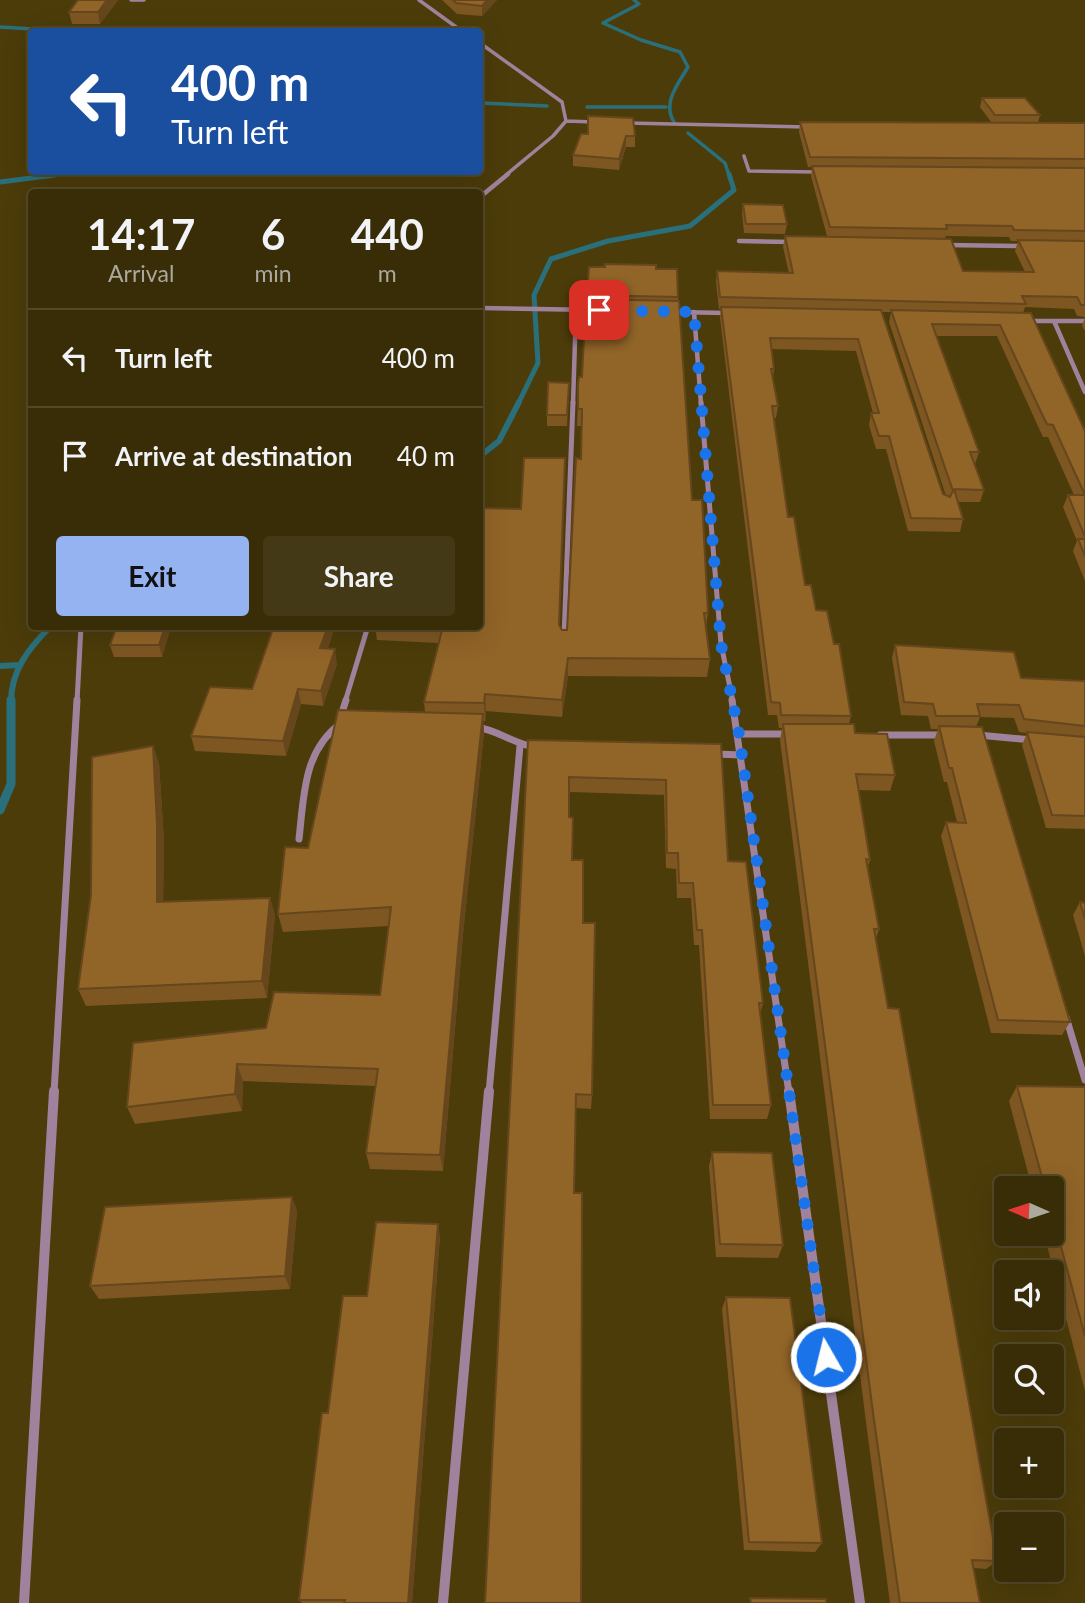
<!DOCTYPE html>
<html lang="en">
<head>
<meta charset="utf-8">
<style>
	body { margin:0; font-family:Lato,sans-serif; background:#443916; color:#f1f3f6; height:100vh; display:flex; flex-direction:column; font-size:26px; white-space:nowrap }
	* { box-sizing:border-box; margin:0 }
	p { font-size:23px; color:#aba89c }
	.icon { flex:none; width:38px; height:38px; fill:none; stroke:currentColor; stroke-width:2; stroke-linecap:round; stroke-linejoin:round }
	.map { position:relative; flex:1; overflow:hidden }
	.drawer { position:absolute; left:28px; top:189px; width:455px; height:441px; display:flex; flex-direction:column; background:#392d08; border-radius:7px; box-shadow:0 7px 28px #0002,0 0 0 2px #534929 }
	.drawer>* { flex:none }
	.top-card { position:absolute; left:28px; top:28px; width:455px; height:147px; border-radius:7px; box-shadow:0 7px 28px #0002,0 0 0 2px #534929; background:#1a4fa0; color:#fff; overflow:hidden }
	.needle { width:46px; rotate:273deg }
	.buttons { position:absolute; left:994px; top:1176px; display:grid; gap:14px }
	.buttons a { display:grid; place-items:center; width:70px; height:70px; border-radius:7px; background:#392d08; box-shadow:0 7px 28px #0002,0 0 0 2px #534929; font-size:35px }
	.pin { position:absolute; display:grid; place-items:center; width:60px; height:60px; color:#fff; margin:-30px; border-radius:14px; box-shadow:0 4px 10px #0006 }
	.me { position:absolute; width:77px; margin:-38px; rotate:352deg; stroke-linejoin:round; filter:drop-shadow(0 0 5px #0008) }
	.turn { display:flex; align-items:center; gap:24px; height:147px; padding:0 28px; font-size:32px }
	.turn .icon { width:91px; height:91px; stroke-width:2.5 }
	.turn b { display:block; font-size:49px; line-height:60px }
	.eta { display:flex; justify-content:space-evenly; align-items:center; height:119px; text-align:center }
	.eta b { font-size:42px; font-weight:700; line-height:49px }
	.action { display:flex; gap:14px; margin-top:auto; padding:14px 28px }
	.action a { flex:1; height:80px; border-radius:7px; background:#95b2f1; color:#111; font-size:28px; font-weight:700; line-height:80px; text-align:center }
	.action a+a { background:#443916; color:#f1f3f6 }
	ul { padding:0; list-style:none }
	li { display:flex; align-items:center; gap:21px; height:98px; padding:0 28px; border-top:2px solid #534929 }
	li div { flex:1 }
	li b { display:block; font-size:26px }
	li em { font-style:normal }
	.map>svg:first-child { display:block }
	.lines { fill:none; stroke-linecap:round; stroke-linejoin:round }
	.stream-far3 { stroke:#2a707c; stroke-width:3.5 }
	.stream-far2 { stroke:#2a707c; stroke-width:5 }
	.stream-far1 { stroke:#2a707c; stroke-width:6 }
	.stream { stroke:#2a707c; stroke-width:9 }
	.street-far4 { stroke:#a1829d; stroke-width:3.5 }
	.street-far3 { stroke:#a1829d; stroke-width:4.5 }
	.street-far2 { stroke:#a1829d; stroke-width:5 }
	.street-far1 { stroke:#a1829d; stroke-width:7 }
	.street { stroke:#a1829d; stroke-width:10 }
	.wall { fill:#7d5622; fill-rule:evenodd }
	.shaded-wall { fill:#66461c }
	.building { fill:#916428; stroke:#66461c; stroke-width:2 }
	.route { stroke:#1a73e8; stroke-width:12; stroke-dasharray:0 21.6 }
</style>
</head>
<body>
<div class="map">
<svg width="1085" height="1603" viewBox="0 0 1085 1603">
	<rect width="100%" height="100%" fill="#4c3c0a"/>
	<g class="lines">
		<!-- stream-far3 -->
		<path class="stream-far3" d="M634 0 639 4 603 23 641 40 680 52 688 67C678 84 662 103 674 122
			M0 27 81 32
			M480 103 547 106
			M587 107H666
			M688 133 725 163 729 175"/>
		<!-- stream-far2 -->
		<path class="stream-far2" d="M0 182 55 175
			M518 404 538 363 534 295 551 259 608 241 690 226 734 190 729 174"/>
		<!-- stream-far1 -->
		<path class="stream-far1" d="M480 456 499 441 519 402
			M0 666 19 665
			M11 702C11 670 29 648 51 626"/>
		<!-- stream -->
		<path class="stream" d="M0 810 11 784V700"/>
		<!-- street-far4 -->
		<path class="street-far4" d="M131 0H144
			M419 0 463 32
			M480 43 562 102 566 121 553 136 506 175
			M566 121 594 122
			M627 123 807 127
			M744 156 749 171 818 172"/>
		<!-- street-far3 -->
		<path class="street-far3" d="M480 197 508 174
			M739 241 791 242
			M946 245 1025 246
			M480 308 594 310
			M673 312 727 313
			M694 312 701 404
			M1026 321H1054L1085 392
			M1054 321H1085
			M573 404 576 309"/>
		<!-- street-far2 -->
		<path class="street-far2" d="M701 402 721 644 733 702
			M564 637 573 402
			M77 702 81 626
			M345 702 368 626"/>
		<!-- street-far1 -->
		<path class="street-far1" d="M732 700 789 1093
			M340 719 346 700
			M475 727C497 729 513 744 535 747
			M739 734H788
			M880 735H945
			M978 735 1032 740
			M715 754 742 755
			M299 839C304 796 303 751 341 723
			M1066 1017 1085 1080
			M54 1093 77 700
			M489 1093 520 746"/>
		<!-- street -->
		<path class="street" d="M789 1091 860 1603
			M24 1603 54 1091
			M443 1603 489 1091"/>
	</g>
	<!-- wall -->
	<path class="wall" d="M118 0 100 24H72L69 12Z
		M442 0H497L482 16 457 14Z
		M982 98 1040 115 1038 123H1085V317L1077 316 1074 309 1025 307 1023 313 1085 431V581L1073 551 1077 541 1063 507 1068 495H1074L1048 437H1043L1037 424 997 336H937L979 452 975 464 984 490 980 502H958L963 519 960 532 908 531 886 449H876L869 425 871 413H873L856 351 771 349 774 369 773 378 778 406 776 418H774L788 517 805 585 816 610 834 644 851 716 849 724 895 775 890 791 858 790 870 860 868 866 879 929 876 938 888 1008 997 1561 986 1569 974 1568 980 1603H890L867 1430 780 740 782 728H779L777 715H768L720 318 721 309H719L716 282 717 271 789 273 783 247 785 236H827L811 176 812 167H808L799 132 800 122 992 123 980 107ZM946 236 1009 237 1011 241H1018L1015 251 1025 272 963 271 945 238ZM882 312H891L889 322 946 496 943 494Z
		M588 116 635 136V147H626L619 170 573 166V155L587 134Z
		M743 204 787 224 785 234 744 233 742 213Z
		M589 267 656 269 678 297 692 500 708 613 706 626 710 659 707 677 568 676 562 717 486 711 485 721H483L484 733 463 934 443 1171 370 1169 366 1153 376 1086 243 1081 242 1111 135 1124 127 1107 266 1028 380 995 389 926 283 932 278 914 308 848 425 712 424 702 439 643 377 640 375 626H559L562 630H567L581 459V426H577L579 377H582Z
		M1085 317V331L1082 326Z
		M569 383 567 426H547V415Z
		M117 626H171L162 657H114L110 645Z
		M274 626H335L328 648 337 664 323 706 301 704 286 756 195 751 191 736 252 689Z
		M895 645 1021 678 1085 681V829L1046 828 1022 745 1027 733 1019 732 1014 718 980 717 976 727 1070 1022 1062 1035 991 1033 941 836 946 822H957L947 782H944L934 741 938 729H931L928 716 901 715 892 658Z
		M528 740 721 744 728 861 763 1003 760 1015 771 1105 767 1119H710L699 945H694L691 898H677L676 869 666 868 664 795 569 792V817L572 860 583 923 592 1095 591 1109 576 1108 574 1193 581 1603Z
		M153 746 159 764 164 841 163 902 270 898 275 915 267 998 86 1006 78 989Z
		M1080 902 1085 903V956L1073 915Z
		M1017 1086 1085 1087V1391L1044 1234H1052V1188H1032L1009 1101Z
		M712 1152 783 1245 778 1258 716 1257 709 1166Z
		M292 1197 297 1211 290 1289 99 1299 90 1286Z
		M440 1236 412 1603H302L299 1600 328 1413 367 1296Z
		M726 1297 822 1543 815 1552 744 1550 722 1309Z"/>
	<!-- shaded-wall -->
	<path class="shaded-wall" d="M107 0H118L100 24 98 12Z
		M487 0H497L482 16V6Z
		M626 136V147L619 170V159Z
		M165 626 171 627 162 657 159 645Z
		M328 626H335L323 663 320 648Z
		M335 649 337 664 323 706 321 691Z
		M568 658V676L562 717V700Z
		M298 689 301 704 286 756 283 741Z
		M485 694 486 711 485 721 484 703Z
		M483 714 484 733 463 934 443 1171 440 1155 461 916Z
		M153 746 159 764 164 841 163 920 157 902Z
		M270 898 275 915 267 998 262 981Z
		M237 1064 243 1081 242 1111 235 1094Z
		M292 1197 297 1211 290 1289 285 1276Z
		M438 1224 440 1236 412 1603H408Z"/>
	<!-- building -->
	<path class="building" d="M78 0H107L98 12H69Z
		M453 0H487L482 6 456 3Z
		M982 98H1025L1040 115H995Z
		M588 116 633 118 635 136H626L619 159 573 155 581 134H588Z
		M800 122 1085 123V159L810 157Z
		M812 166 1085 168V231L1014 230 1012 226 946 225 947 229 830 227Z
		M743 204 783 205 787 224H746Z
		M785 236 951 239 963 271 1034 272 1018 240 1085 241V305H1081L1077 297 1022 296 1026 304 720 297 717 271 793 273Z
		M605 264 656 265V269H677L678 297 587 295 589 267H605Z
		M586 299 679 301 692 500H702L708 613H704L710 659 568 658 562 700 485 694 484 703 424 702 443 626H480V508L521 509 524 458H565L559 625 562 630H567L576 458 581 459 582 413V409H578V384L579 377H582Z
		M721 307 881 310 943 494 950 497 953 491 891 310 1031 313 1085 431V537L1068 495H1085L1053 425 1047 424 1041 412 1000 325 932 324 979 452H970L984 490 954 489 963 519 911 518 889 436H879L871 413H879L858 339 770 338 774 369H771L778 406H772L788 517H794L805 585H811L816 610 827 611 834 644H839L851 716 781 715 780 703 771 702Z
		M548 382 569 383 567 415H547Z
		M1078 539H1085V556Z
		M117 626H165L159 645H110Z
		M274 626H328L320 648 335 649 321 691 298 689 283 741 191 736 210 687 252 689Z
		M895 645 1014 652 1021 678 1085 681V726L1024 719 1019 705 977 704 980 716H936L933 704 904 702Z
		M338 710 483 714 461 916 440 1155 366 1153 378 1069 237 1064 235 1094 127 1107 133 1043 266 1028 274 992 380 995 391 907 278 914 285 847 308 848Z
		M783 724H854L855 733 887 734 895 775 856 774 870 860 866 859 879 929H874L888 1008 899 1009 997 1561 972 1560 980 1603H900L874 1420Z
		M939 726 982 727 1070 1022 998 1020 946 822 966 823 952 768H949Z
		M1027 732 1085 737V816L1052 815Z
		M528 740 721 744 728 861 746 862 763 1003H759L771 1105H713L702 930H697L693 883H679L678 853H667L666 780 569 777V817L573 818 572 860H583V923H595L592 1095 576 1094 574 1193H582L581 1603H485Z
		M153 746 157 824V902L270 898 262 981 78 989 91 895 92 757Z
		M1080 902 1085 903V919Z
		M1017 1086 1085 1087V1336L1052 1213V1188H1045Z
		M712 1152 772 1153 783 1245 720 1244Z
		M292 1197 285 1276 90 1286 105 1207Z
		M376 1222 438 1224 408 1603H344L345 1600H299L322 1413H328L343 1296H367Z
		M726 1297 790 1298 822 1543 749 1542Z
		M750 1598 826 1599V1603H751Z"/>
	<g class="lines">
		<!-- route -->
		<path class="route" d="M599 310 694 312 721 644 739 734 826 1357"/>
	</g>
</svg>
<div class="buttons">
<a><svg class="needle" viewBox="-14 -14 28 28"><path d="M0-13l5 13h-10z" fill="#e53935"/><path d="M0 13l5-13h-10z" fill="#aba89c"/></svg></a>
<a><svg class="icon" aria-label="sound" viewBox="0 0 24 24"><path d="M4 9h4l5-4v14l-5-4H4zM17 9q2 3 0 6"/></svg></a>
<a><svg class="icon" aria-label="search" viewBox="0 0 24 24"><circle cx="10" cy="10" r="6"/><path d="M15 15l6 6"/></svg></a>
<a>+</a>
<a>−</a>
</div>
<div class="pin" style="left:599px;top:310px;background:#d93025"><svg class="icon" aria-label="arrive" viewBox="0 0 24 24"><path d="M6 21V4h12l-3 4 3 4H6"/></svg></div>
<svg class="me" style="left:826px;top:1357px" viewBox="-20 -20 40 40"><circle r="17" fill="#1a73e8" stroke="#fff" stroke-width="3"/><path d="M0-11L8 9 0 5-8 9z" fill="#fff"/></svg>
<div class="top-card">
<div class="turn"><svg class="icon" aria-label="left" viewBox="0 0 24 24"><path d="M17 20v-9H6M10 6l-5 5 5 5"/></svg><div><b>400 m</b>Turn left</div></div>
</div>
<section class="drawer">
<div class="eta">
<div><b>14:17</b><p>Arrival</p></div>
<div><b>6</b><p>min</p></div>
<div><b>440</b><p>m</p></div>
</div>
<ul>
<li><svg class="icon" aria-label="left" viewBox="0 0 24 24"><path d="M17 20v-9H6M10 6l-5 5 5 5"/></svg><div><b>Turn left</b></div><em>400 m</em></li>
<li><svg class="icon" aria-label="arrive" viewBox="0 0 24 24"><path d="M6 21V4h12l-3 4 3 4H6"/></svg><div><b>Arrive at destination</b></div><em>40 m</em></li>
</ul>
<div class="action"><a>Exit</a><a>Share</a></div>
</section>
</div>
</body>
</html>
